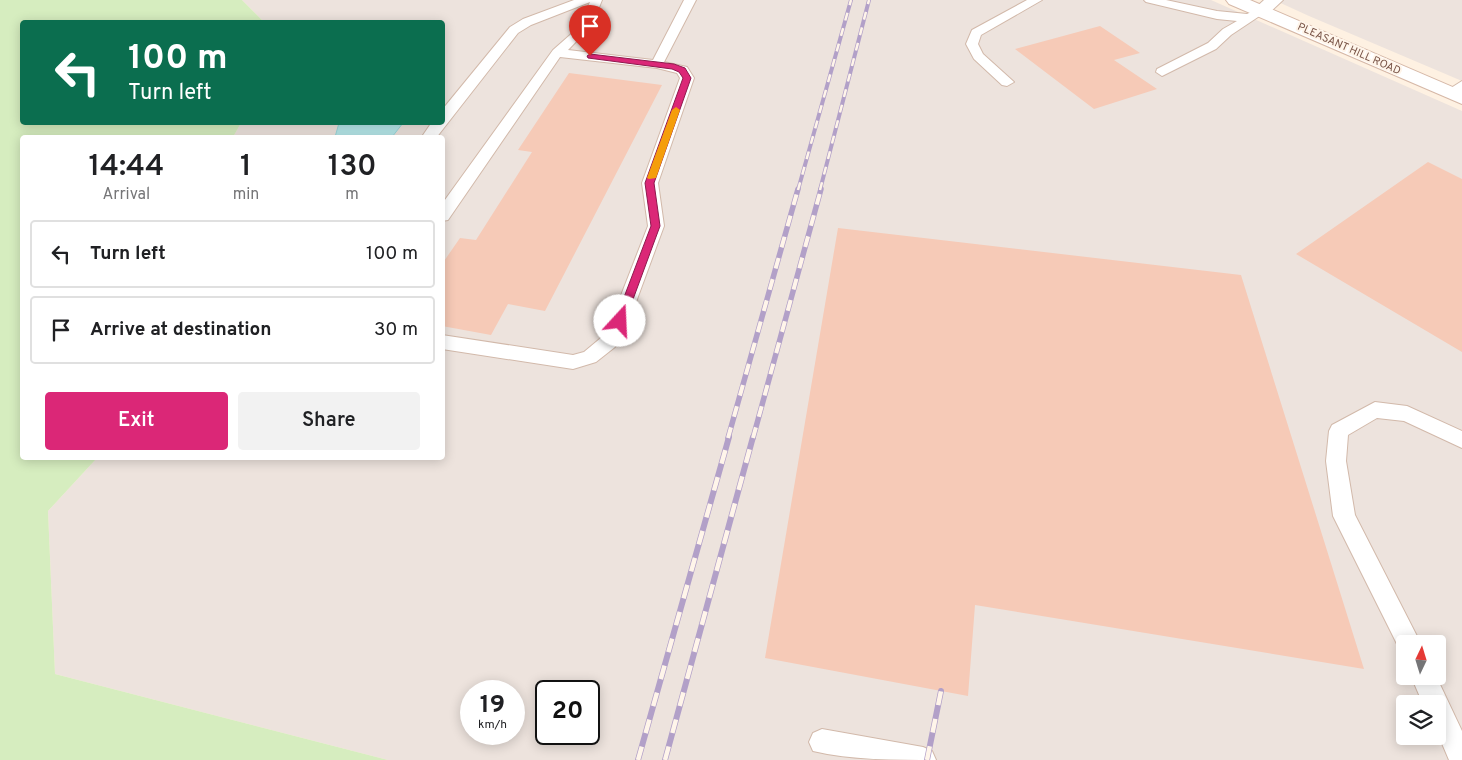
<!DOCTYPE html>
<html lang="en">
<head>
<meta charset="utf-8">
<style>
	body { margin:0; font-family:Overpass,sans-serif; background:#f2f2f2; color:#202124; height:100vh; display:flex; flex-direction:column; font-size:19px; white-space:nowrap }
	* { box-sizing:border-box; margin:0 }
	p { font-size:16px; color:#757577 }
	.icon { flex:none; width:28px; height:28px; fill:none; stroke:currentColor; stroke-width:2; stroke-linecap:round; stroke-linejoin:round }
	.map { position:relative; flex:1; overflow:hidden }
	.panel { position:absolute; left:20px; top:135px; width:425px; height:325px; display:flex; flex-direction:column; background:#fff; border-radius:5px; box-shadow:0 2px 12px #0003 }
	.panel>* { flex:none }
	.guide { position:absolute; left:20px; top:20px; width:425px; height:105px; border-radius:5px; box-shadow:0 2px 12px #0003; background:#0b6e4f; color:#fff; overflow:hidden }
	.needle { width:32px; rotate:4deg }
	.tools { position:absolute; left:1396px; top:635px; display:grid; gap:10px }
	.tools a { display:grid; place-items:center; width:50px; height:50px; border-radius:5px; background:#fff; box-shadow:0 2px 12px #0003; font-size:25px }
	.speed { position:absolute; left:460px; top:680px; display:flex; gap:10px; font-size:25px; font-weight:700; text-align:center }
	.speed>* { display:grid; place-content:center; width:65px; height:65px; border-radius:50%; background:#fff; box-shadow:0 2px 12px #0003; line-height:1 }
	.speed small { font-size:12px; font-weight:400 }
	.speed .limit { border:2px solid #111; border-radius:8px; background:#fff; color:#111 }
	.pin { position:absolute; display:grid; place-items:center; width:42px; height:42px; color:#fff; margin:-51px -21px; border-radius:50% 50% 50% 0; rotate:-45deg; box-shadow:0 0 5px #0007 }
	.pin .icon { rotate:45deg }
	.me { position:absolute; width:55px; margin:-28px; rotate:20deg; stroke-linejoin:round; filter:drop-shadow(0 0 4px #0008) }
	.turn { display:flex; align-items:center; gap:18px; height:105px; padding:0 25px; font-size:22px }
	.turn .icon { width:65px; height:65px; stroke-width:2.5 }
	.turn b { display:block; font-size:35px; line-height:42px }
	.eta { display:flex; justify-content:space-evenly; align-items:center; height:85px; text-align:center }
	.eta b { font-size:30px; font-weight:600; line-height:35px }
	.primary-button { display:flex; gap:10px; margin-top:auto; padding:10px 25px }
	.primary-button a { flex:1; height:58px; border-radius:5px; background:#db2777; color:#fff; font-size:20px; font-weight:600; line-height:58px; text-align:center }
	.primary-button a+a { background:#f2f2f2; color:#202124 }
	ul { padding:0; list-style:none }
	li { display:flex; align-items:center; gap:15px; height:68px; margin:0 10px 8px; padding:0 15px; border:2px solid #e0e0e0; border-radius:5px }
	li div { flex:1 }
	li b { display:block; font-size:19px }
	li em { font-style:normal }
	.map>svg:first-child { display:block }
	.industrial { fill:#ede3dd; fill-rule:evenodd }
	.green { fill:#d6edbf }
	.water { fill:#b5e7e9; stroke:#9ad8dc }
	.building { fill:#f6cab7 }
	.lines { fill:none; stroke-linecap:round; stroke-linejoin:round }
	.lane-casing { stroke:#d2b9aa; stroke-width:2 }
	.street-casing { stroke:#d2b9aa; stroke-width:2 }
	.secondary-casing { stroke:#d6b8a7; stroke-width:2 }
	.lane { fill:#fff; fill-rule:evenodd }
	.street { fill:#fff; fill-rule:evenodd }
	.secondary { fill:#fff; fill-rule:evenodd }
	.rail-far2-casing { stroke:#b2a0c8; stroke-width:4 }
	.rail-far1-casing { stroke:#b2a0c8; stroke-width:5.5 }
	.rail-casing { stroke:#b2a0c8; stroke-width:6 }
	.rail-far2 { stroke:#fff5ea; stroke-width:2.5; stroke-dasharray:8; stroke-linecap:butt }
	.rail-far1 { stroke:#fff5ea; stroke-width:4; stroke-dasharray:11; stroke-linecap:butt }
	.rail { stroke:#fff5ea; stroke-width:4.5; stroke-dasharray:14; stroke-linecap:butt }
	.route { fill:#db2777; stroke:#8e194d }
	.slow { fill:#f59e0b }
	.labels { text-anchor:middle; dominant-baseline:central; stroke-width:4; stroke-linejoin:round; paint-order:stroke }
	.far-street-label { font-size:11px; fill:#785346; stroke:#fff5ea }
</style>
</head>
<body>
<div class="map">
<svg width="1462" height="760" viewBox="0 0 1462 760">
	<rect width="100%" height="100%" fill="#fef1e2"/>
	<!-- industrial -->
	<path class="industrial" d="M242 0H1211L1462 111V760H388L55 674 48 511 97 458H442V138L233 137 241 123 442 122V22H264ZM1405 644H1438V676H1405ZM471 691H514V734H471ZM546 691H589V734H546ZM1405 704H1438V736H1405Z
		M1274 0H1462V81L1309 16Z"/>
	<!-- green -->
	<path class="green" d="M0 0H242L264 22H22V122L241 123 233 137 22 138V458H97L48 511 55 674 388 760H0Z"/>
	<!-- water -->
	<path class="water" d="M339 123V122L403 123 392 137H335Z"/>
	<!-- building -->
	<path class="building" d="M1100 26 1140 53 1114 60 1157 89 1094 109 1015 49Z
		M569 73 662 85 545 311 508 304 491 335 442 326V264L460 238 476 240 532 152 518 150Z
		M1428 162 1462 179V352L1296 254Z
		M838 228 1241 275 1364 669 975 605 968 696 765 658Z"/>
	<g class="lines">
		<defs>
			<path id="lane" d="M574 0H602L592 25 568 50 653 60 684 0H696L664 62 687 67 694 78 658 183 664 226 629 321 615 347 596 362 573 369 442 349V335L573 355 584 352 602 337 611 321 648 226 642 183 680 78 677 73 657 68 560 57 448 220 442 221V204L553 50 578 28 590 2 531 25 518 33 436 138H421L432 122H442V110L510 27 523 19Z
				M1027 0H1042L981 35 978 44 983 54 1014 82 1007 86 1002 85 974 59 966 44 972 30Z
				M1144 0H1166L1217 11 1247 14 1261 7 1267 11 1231 35 1216 49 1162 76 1156 72 1157 69 1208 43 1223 29 1237 21 1217 19 1146 2Z
				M1462 81V91L1455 96H1445L1443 93Z
				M1375 402 1407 406 1462 431V448L1404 421 1377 418 1348 435 1346 461 1355 515 1421 644H1405V654L1401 652 1333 516 1326 461 1329 431 1332 425Z
				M1411 676H1436L1462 731V760H1449L1438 734V704H1423Z
				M822 729 923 747 932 751 936 760C896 760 850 760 813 751L809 742 813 733Z"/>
			<path id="street" d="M1264 0H1283L1267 15H1255L1252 11Z"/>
			<path id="secondary" d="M1226 0H1250L1462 91V104L1229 4Z"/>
		</defs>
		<!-- lane casing -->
		<use href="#lane" class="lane-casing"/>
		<!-- street casing -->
		<use href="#street" class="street-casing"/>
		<!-- secondary casing -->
		<use href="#secondary" class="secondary-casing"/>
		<!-- lane -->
		<use href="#lane" class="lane"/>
		<!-- street -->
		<use href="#street" class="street"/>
		<!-- secondary -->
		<use href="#secondary" class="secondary"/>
		<defs>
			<path id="rail-far2" d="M798 190 851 0
				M820 190 869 0"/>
			<path id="rail-far1" d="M728 438 798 189
				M753 438 821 189"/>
			<path id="rail" d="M638 760 729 437
				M665 760 753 437
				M927 760 941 691"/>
		</defs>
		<!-- rail-far2 casing -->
		<use href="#rail-far2" class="rail-far2-casing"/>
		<!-- rail-far1 casing -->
		<use href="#rail-far1" class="rail-far1-casing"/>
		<!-- rail casing -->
		<use href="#rail" class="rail-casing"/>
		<!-- rail-far2 -->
		<use href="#rail-far2" class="rail-far2"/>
		<!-- rail-far1 -->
		<use href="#rail-far1" class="rail-far1"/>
		<!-- rail -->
		<use href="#rail" class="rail"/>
	</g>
	<!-- route -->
	<path class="route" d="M590 54 674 64 685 68 691 78 654 183 660 226 625 321 620 325 615 321 651 226 645 183 683 78 679 72 672 69 588 58 587 56Z"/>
	<!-- slow -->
	<path class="slow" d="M676 107 680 110 656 178 649 179 647 178 672 110Z"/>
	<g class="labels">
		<!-- far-street labels -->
		<g class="far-street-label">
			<text transform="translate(1349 49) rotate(24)">PLEASANT HILL ROAD</text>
		</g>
	</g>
</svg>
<div class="tools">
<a><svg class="needle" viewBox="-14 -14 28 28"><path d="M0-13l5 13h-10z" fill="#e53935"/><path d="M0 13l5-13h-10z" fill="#757577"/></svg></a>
<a><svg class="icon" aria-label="layers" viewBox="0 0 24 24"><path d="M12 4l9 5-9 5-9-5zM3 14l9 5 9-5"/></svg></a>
</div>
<div class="speed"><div>19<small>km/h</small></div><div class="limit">20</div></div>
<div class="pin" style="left:590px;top:56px;background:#d93025"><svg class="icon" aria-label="arrive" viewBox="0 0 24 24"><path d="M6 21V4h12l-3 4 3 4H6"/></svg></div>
<svg class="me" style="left:620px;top:321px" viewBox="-20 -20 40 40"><circle r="19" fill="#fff"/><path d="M0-13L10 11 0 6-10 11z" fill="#db2777"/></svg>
<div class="guide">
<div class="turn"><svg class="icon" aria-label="left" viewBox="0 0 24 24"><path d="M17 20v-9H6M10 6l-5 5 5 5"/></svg><div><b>100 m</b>Turn left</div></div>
</div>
<section class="panel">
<div class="eta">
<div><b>14:44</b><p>Arrival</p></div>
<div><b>1</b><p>min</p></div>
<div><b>130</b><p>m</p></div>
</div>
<ul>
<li><svg class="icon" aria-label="left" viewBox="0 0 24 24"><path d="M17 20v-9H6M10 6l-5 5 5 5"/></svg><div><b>Turn left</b></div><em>100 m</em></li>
<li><svg class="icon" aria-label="arrive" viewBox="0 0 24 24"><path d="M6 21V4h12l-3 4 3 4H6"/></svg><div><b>Arrive at destination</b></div><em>30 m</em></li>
</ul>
<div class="primary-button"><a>Exit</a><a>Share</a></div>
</section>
</div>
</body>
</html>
